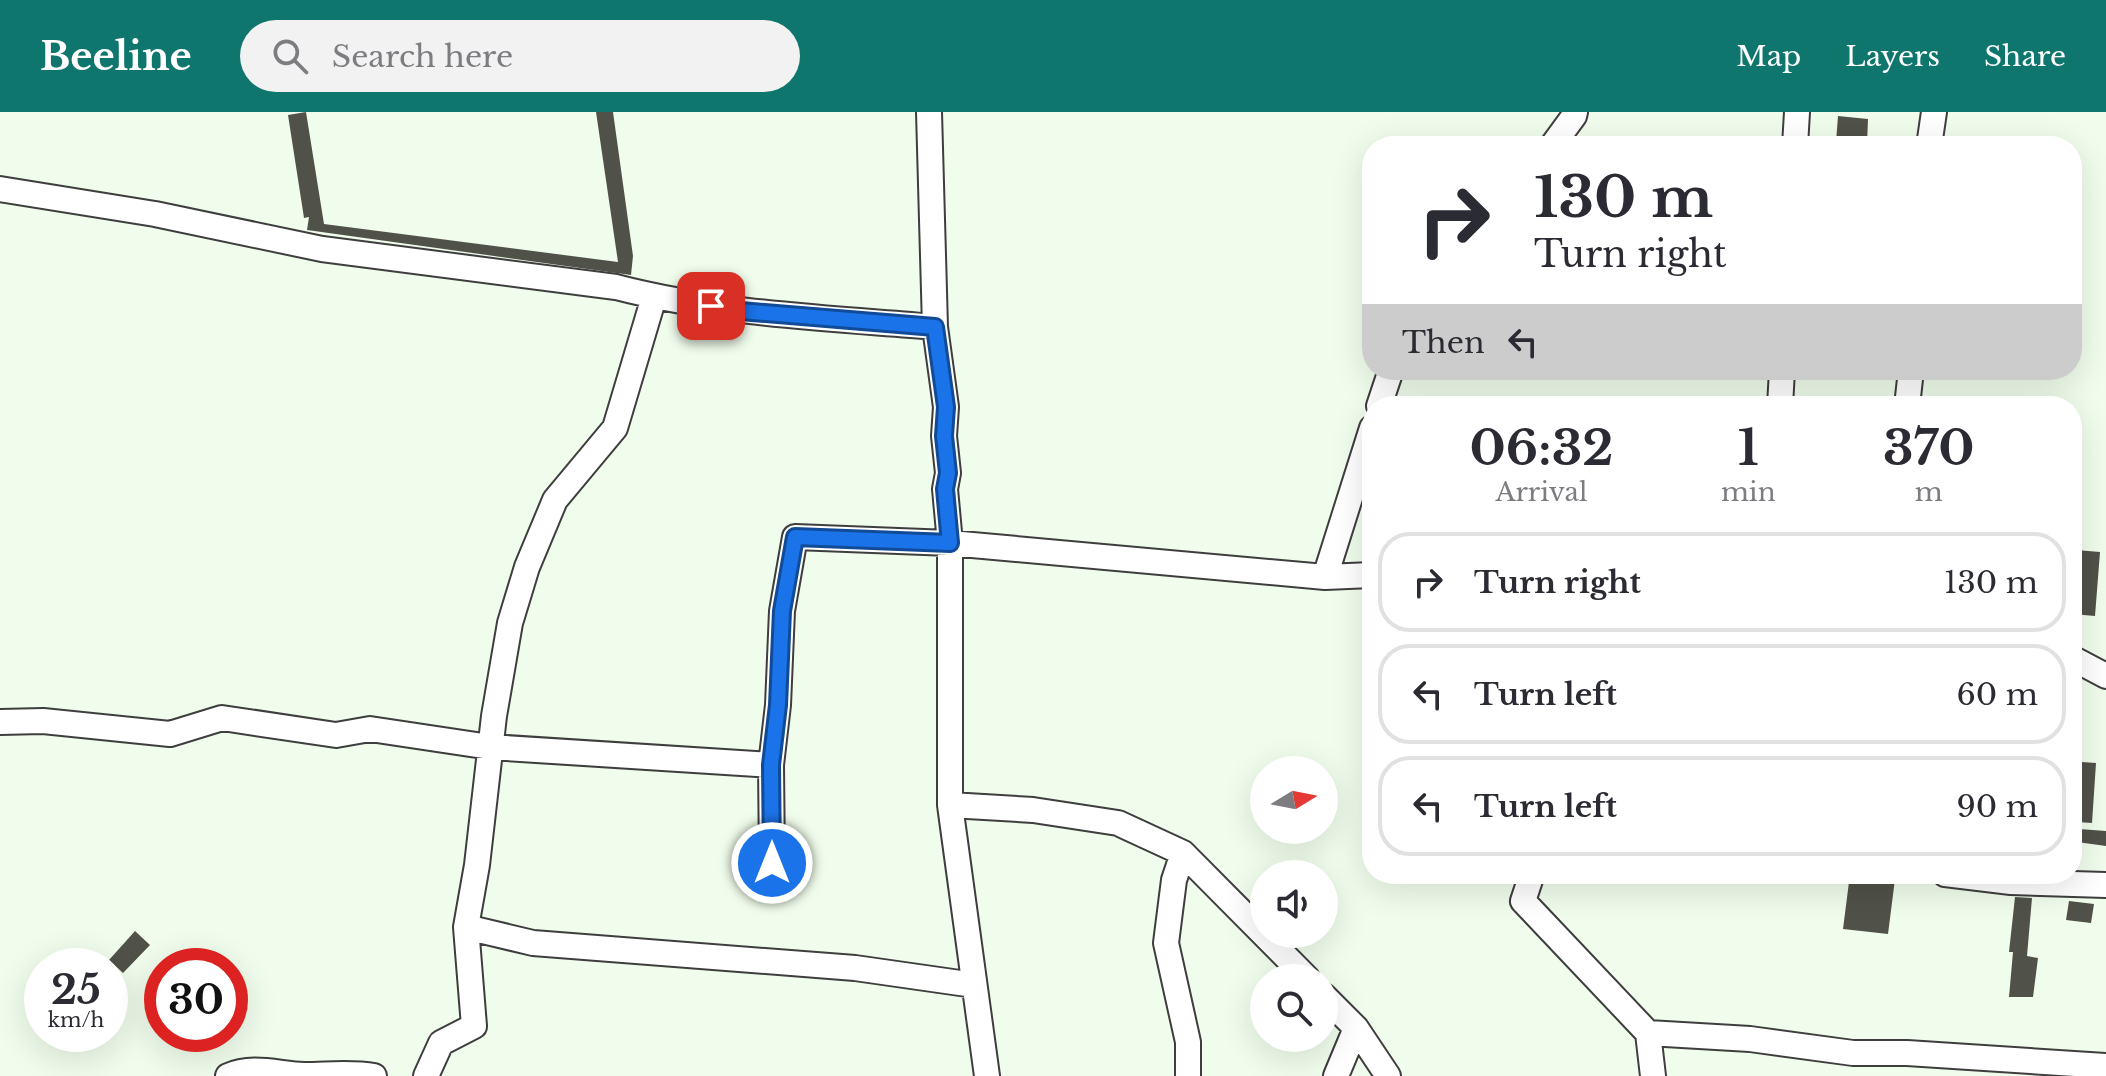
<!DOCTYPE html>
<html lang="en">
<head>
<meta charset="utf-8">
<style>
	body { margin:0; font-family:"Libre Baskerville",serif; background:#f2f2f3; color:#2b2b33; height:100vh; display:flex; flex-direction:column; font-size:30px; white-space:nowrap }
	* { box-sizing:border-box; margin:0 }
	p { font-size:26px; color:#7c7c81 }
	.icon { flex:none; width:44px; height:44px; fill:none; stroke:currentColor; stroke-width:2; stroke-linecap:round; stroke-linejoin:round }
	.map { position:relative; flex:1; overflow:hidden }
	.panel { position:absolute; left:1362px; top:284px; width:720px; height:488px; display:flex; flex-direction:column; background:#fff; border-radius:32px; box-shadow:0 8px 32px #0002 }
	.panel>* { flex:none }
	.guide { position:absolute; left:1362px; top:24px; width:720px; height:244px; border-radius:32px; box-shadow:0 8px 32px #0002; background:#fff; color:#2b2b33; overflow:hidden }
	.needle { width:52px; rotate:80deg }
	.fabs { position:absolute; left:1250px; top:644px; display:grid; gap:16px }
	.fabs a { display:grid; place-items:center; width:88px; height:88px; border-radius:50%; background:#fff; box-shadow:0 8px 32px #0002; font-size:40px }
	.speed { position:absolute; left:24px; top:836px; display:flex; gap:16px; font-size:40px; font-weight:700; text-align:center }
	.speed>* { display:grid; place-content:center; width:104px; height:104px; border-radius:50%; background:#fff; box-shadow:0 8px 32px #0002; line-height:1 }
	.speed small { font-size:20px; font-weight:400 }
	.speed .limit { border:12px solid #d22; background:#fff; color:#111 }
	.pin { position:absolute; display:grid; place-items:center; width:68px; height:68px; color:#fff; margin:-34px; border-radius:16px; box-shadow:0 4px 12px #0006 }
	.me { position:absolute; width:88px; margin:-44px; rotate:0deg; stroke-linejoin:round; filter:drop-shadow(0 0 6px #0008) }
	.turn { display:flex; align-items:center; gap:28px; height:168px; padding:0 40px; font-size:36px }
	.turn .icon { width:104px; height:104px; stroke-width:2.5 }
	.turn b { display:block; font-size:56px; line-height:68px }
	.then { display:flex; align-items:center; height:76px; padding:0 40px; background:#0003; gap:16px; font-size:30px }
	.eta { display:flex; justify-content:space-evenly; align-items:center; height:136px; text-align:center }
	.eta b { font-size:48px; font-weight:800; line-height:56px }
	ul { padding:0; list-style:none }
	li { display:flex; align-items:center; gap:24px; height:100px; margin:0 16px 12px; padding:0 24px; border:4px solid #e1e1e2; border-radius:32px }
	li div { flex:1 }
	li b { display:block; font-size:30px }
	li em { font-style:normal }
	header { display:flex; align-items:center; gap:48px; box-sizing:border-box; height:112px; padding:0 40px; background:#0f766e; color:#fff }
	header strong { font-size:38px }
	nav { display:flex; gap:44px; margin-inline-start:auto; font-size:28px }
	.search { width:560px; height:72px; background:#f2f2f3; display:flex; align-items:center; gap:20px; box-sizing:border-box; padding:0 28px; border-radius:44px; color:#7c7c81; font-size:30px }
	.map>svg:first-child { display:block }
	.building { fill:#505249 }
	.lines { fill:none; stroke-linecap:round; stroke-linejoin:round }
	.minor-casing { stroke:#3e3e3e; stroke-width:28 }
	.minor { stroke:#fff; stroke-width:24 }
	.route-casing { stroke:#114b97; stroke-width:20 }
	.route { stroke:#1a73e8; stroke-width:14 }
</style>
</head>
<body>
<header>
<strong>Beeline</strong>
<div class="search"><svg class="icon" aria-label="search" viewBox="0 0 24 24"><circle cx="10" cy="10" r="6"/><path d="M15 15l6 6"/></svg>Search here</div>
<nav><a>Map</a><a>Layers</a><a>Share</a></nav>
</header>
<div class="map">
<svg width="2106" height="964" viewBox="0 0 2106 964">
	<rect width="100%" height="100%" fill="#f1fdec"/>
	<!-- building -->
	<path class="building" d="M306 0 324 112 618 150 596 0H613L633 144 631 163 307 118 309 105 304 106 288 3Z
		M1838 4 1868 7 1867 33 1836 30Z
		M2076 438 2100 440 2095 504 2072 502Z
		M2082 650 2096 651 2092 711 2077 710Z
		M2079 717 2106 719V734L2077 730Z
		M1850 762 1895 767 1888 822 1843 817Z
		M2015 785 2032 786 2027 844 2038 846 2033 885H2009L2013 840H2009Z
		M2069 789 2094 792 2091 811 2066 808Z
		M135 819 150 833 123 861 109 848Z"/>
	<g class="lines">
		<defs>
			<path id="minor" d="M929 0 935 215 946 295 944 324 948 361 945 377 950 431V693L987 964
				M1552 34 1574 4 1575 0
				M1795 34 1797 0
				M1929 34 1934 0
				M0 77 155 102 322 137 616 175C720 202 828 206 935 215
				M654 185 615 316 555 388 527 455 510 511 494 604 477 753 466 815 533 831 855 856 974 873
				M1379 294 1391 258
				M1780 294 1782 258
				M1907 294 1911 258
				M1325 465 1372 316
				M2072 546 2106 564
				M0 610 43 609 170 622 222 606 336 623 370 617 490 635 771 653
				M950 693 1033 698 1118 711 1183 741 1307 866
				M1183 741 1174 768 1166 831 1188 930V964
				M772 751 771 653 778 593 782 499 795 425 950 431 1325 465 1372 463
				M1532 762 1523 789 1648 921 1750 927 1853 941H1907L2106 954
				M1945 762 2011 770 2106 773
				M1324 884 1356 916 1388 964
				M1648 921 1653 964
				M228 964C253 953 278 962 304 963 327 963 351 960 374 964
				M426 964 441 931 474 914 466 815
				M1336 964 1356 916"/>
		</defs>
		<!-- minor casing -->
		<use href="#minor" class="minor-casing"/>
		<!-- minor -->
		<use href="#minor" class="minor"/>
	</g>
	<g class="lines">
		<defs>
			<path id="route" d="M711 194 740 199 935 215 946 295 944 324 948 361 945 377 950 431 795 425 782 499 778 593 771 653 772 751"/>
		</defs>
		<!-- route casing -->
		<use href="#route" class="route-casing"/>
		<!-- route -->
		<use href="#route" class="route"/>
	</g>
</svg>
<div class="fabs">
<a><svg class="needle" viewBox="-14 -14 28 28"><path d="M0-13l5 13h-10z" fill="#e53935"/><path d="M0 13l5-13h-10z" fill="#7c7c81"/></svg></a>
<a><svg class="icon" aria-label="sound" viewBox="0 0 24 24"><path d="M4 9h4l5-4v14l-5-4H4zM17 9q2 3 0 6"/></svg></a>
<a><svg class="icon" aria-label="search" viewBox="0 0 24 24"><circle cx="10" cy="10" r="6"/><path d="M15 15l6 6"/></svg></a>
</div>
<div class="speed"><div>25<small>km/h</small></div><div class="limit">30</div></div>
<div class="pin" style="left:711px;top:194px;background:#d93025"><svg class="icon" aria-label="arrive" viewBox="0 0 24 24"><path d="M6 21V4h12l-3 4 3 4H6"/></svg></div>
<svg class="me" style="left:772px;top:751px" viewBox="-20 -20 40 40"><circle r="17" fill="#1a73e8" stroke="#fff" stroke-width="3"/><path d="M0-11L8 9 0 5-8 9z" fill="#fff"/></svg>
<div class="guide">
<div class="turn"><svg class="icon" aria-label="right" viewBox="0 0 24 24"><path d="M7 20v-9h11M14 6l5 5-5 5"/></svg><div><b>130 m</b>Turn right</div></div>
<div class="then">Then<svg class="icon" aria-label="left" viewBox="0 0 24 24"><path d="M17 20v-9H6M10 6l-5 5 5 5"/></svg></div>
</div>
<section class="panel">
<div class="eta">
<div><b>06:32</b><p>Arrival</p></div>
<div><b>1</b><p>min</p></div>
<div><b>370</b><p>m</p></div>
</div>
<ul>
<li><svg class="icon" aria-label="right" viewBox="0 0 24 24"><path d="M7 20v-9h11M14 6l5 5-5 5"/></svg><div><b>Turn right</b></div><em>130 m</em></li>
<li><svg class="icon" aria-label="left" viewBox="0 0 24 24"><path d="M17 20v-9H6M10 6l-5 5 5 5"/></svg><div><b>Turn left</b></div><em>60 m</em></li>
<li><svg class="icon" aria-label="left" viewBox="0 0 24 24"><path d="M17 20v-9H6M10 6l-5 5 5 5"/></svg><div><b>Turn left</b></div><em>90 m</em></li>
</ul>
</section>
</div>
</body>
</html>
